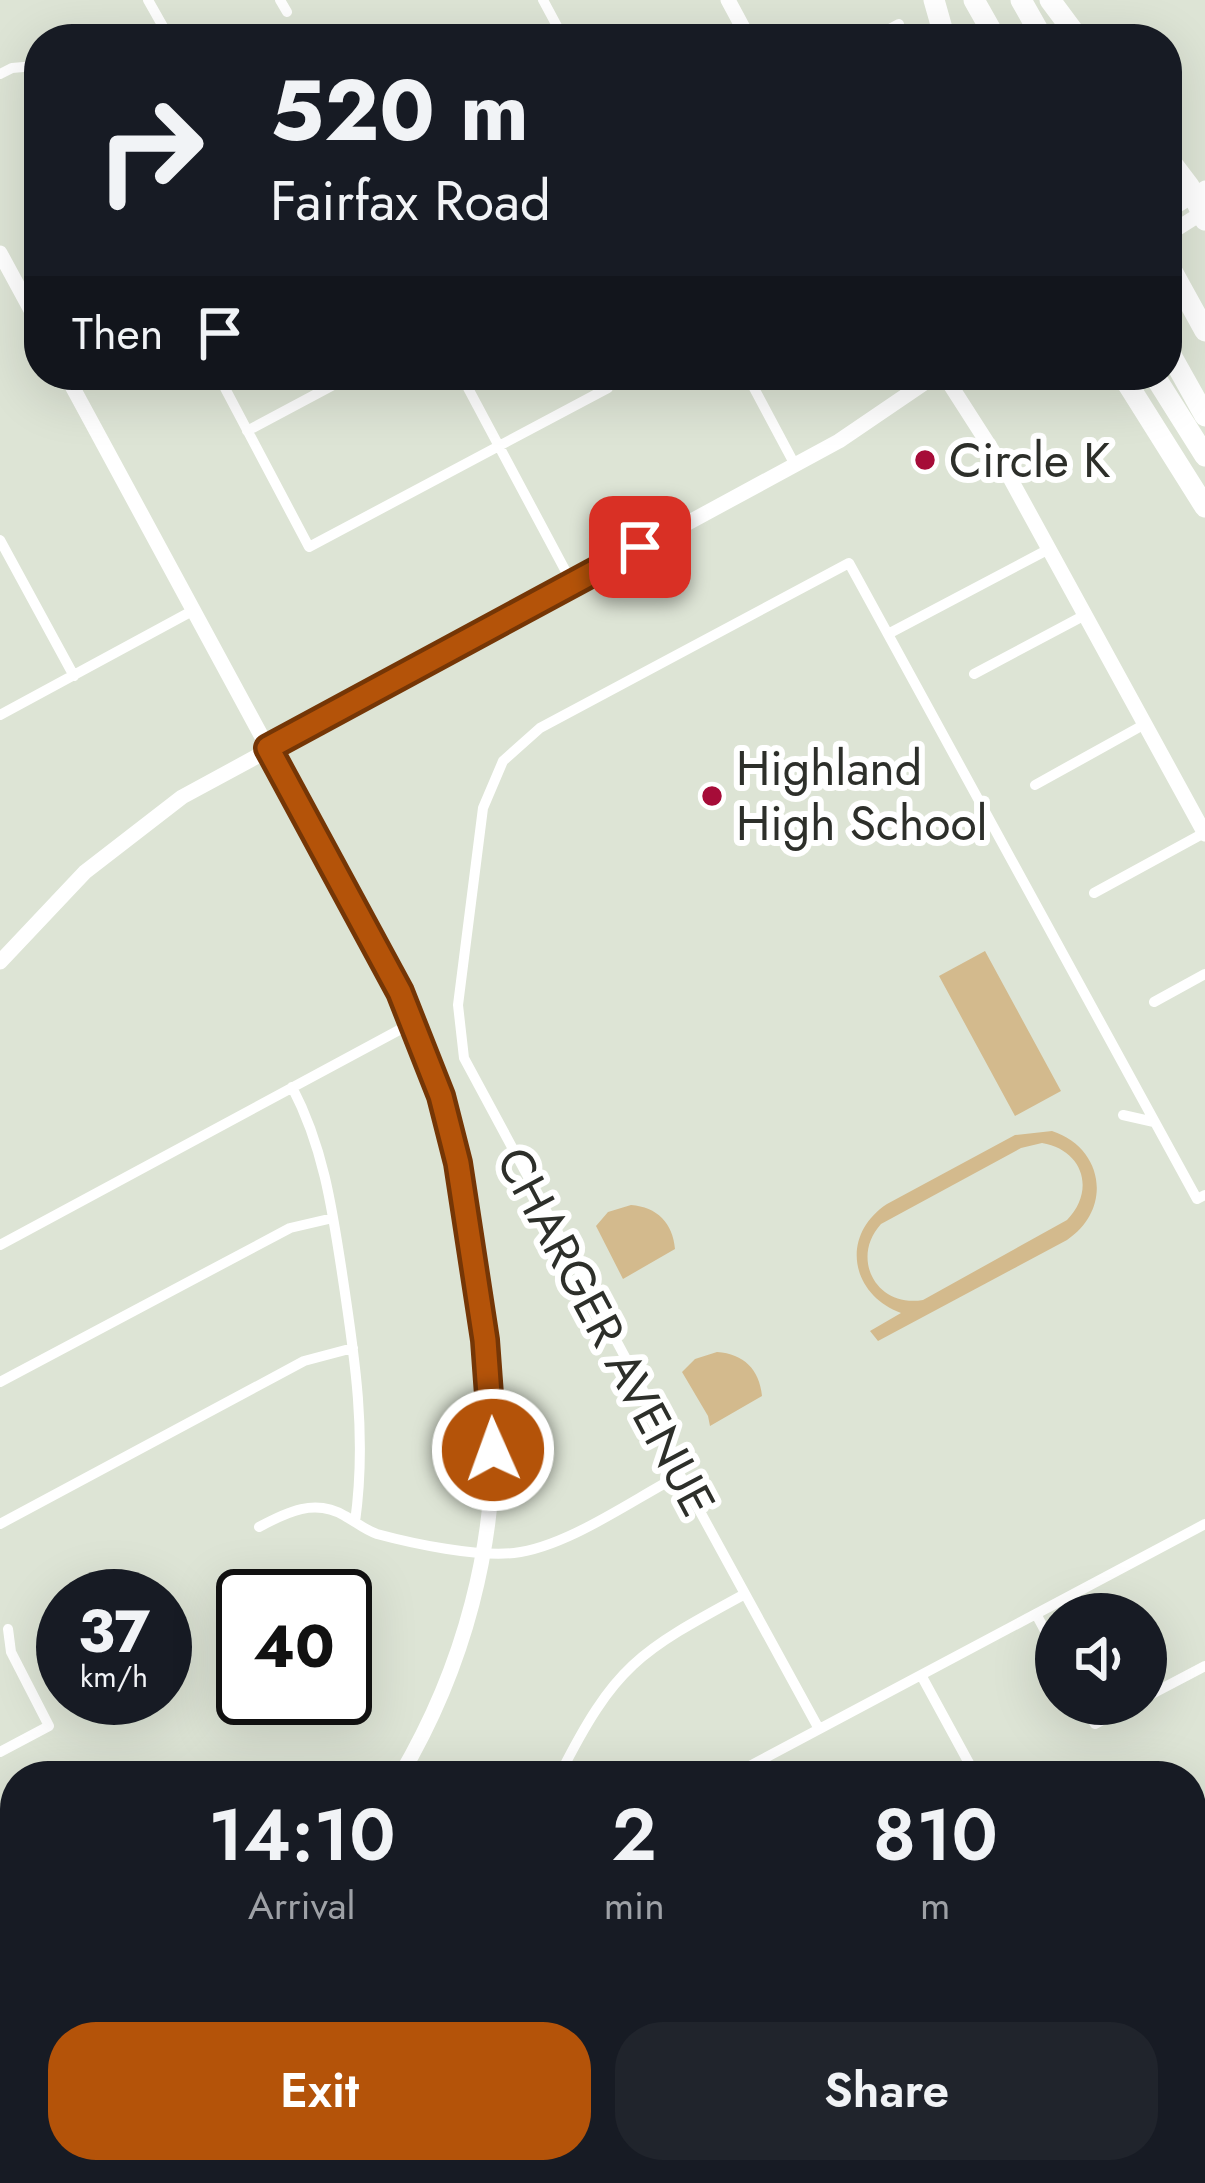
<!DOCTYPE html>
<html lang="en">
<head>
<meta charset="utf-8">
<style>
	body { margin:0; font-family:Jost,sans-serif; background:#20242c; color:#f1f3f6; height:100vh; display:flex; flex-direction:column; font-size:45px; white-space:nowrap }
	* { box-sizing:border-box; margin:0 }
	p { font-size:39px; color:#9ea1a6 }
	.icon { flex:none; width:66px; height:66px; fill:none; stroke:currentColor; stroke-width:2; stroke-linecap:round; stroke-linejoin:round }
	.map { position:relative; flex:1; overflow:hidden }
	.drawer { position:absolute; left:0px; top:1761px; width:1206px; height:423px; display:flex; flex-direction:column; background:#171b24; border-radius:48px 48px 0 0; box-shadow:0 12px 48px #0002 }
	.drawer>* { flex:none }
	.top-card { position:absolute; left:24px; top:24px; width:1158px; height:366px; border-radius:48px; box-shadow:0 12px 48px #0002; background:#171b24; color:#f1f3f6; overflow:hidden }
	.controls { position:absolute; left:1035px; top:1593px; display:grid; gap:24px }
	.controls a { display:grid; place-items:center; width:132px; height:132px; border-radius:50%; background:#171b24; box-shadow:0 12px 48px #0002; font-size:60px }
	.speed { position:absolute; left:36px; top:1569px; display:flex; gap:24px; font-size:60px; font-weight:700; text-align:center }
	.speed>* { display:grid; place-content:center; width:156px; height:156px; border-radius:50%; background:#171b24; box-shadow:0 12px 48px #0002; line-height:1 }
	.speed small { font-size:30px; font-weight:400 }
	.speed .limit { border:6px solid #111; border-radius:18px; background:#fff; color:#111 }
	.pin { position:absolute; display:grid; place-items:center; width:102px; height:102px; color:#fff; margin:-51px; border-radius:24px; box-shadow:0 6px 18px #0006 }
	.me { position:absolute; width:132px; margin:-66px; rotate:358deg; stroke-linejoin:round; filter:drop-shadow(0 0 9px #0008) }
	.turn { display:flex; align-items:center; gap:42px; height:252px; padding:0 48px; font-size:54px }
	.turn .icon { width:156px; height:156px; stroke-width:2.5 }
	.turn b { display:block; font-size:84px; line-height:102px }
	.then { display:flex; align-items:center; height:114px; padding:0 48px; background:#0003; gap:24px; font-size:45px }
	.eta { display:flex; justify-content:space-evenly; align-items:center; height:204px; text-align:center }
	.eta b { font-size:72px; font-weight:600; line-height:84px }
	.cta { display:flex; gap:24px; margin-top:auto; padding:24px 48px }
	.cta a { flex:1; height:138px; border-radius:48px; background:#b45309; color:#fff; font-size:48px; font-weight:600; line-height:138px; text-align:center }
	.cta a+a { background:#20242c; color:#f1f3f6 }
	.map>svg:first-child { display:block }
	.green { fill:#d3ba8d; fill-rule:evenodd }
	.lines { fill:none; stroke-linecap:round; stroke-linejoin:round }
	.street { stroke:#fff; stroke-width:10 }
	.secondary { stroke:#fff; stroke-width:15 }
	.highway { stroke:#fff; stroke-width:21 }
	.route-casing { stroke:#753606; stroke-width:30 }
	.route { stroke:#b45309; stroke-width:21 }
	.poi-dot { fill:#a60c38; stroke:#fff; stroke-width:4.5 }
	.labels { text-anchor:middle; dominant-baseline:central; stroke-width:12; stroke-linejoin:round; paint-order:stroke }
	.poi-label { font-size:48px; fill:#2d2f2a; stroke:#fff; text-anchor:start }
	.street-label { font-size:48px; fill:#2d2f2a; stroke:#fff }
</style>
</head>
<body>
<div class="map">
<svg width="1205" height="2183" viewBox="0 0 1205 2183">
	<rect width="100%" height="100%" fill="#dde4d5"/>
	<!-- green -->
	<path class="green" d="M985 951 1061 1091 1015 1116 939 976Z
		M1052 1131C1104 1148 1113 1209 1067 1240L878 1341 870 1331 901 1313C850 1294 840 1235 887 1204L1015 1135ZM1042 1143C1083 1150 1096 1190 1067 1220L923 1300C876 1308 850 1258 881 1224L1021 1148Z
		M631 1205C657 1207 673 1223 675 1249L623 1279 596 1226 608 1212Z
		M717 1352C744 1354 759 1369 762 1396L710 1426 708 1416 682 1372 695 1359Z"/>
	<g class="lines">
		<!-- street -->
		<path class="street" d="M148 0 170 39
			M280 0 287 12
			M543 0 564 39
			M871 39 899 24
			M0 74 12 68 35 66
			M218 375 309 547 608 388 601 375
			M461 375 572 583
			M747 375 795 465
			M247 431 352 375
			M0 540 74 676
			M888 634 1049 549
			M974 674 1085 615
			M0 715 194 610
			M1035 785 1145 724
			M1094 893 1204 833
			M1154 1002 1205 974
			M292 1087C323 1146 332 1207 342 1273 355 1358 367 1437 355 1522
			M1123 1115 1154 1122
			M0 1245 414 1022
			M0 1382 290 1228 333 1218
			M0 1524 304 1361 353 1348
			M259 1527C287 1512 315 1498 345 1516 356 1522 365 1530 377 1534 414 1544 477 1557 514 1553 567 1547 632 1500 680 1475
			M1036 1614 1056 1651
			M921 1675 976 1776
			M1146 1697 1205 1666
			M1084 1704 1095 1724 1133 1704
			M819 1729 680 1475 659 1420 464 1058 458 1005 483 808 503 761 540 728 849 563 1197 1199 1205 1195
			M0 1752 49 1726 11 1652 8 1629
			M559 1776C615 1665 638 1652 745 1594
			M731 1776 1205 1524
			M1191 1893 1205 1918
			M1191 2044 1205 2037
			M932 2182 957 2169
			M1202 2183 1205 2181"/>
		<!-- secondary -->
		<path class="secondary" d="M728 0 749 39
			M1167 212 1205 188
			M1167 235 1205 211
			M0 253 39 325
			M66 375 400 992C440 1077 458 1163 472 1255 481 1309 491 1363 493 1418 497 1544 464 1668 400 1776
			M944 375 1010 478 1205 834
			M0 962 85 872 182 797 839 441 936 375
			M1191 1860 1205 1852
			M97 2183 108 2169
			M584 2183 610 2169"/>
		<!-- highway -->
		<path class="highway" d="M934 0 945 39
			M974 0 996 39
			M1021 0 1043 39
			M1050 0 1079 39
			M1167 157 1189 186 1205 220
			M1167 262 1205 331
			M1167 348 1205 416
			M1122 375 1205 507
			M1154 375 1205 456"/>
	</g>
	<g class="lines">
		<defs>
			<path id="route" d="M493 1450 485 1340 458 1163 441 1096 400 992 268 748 640 547"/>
		</defs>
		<!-- route casing -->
		<use href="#route" class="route-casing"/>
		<!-- route -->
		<use href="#route" class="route"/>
	</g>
	<!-- markers -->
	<g class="poi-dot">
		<circle cx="925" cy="460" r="12"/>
		<circle cx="712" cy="796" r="12"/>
	</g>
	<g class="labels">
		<!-- poi labels -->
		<g class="poi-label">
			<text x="949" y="460">Circle K</text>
			<text x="736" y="768">Highland<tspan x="736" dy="55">High School</tspan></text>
		</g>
		<!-- street labels -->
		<g class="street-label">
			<text transform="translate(606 1332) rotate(62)">CHARGER AVENUE</text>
		</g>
	</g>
</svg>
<div class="controls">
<a><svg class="icon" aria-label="sound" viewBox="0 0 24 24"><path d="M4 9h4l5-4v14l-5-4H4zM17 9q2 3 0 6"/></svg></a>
</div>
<div class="speed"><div>37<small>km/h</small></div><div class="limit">40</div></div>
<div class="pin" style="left:640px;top:547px;background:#d93025"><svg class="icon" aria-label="arrive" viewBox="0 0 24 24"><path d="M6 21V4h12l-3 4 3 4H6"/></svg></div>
<svg class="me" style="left:493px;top:1450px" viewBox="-20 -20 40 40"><circle r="17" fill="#b45309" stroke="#fff" stroke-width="3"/><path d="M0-11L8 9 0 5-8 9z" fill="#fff"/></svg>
<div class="top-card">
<div class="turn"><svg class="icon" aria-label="right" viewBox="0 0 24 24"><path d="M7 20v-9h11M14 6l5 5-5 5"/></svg><div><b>520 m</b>Fairfax Road</div></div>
<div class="then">Then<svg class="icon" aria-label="arrive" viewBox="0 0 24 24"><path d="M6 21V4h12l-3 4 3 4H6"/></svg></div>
</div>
<section class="drawer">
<div class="eta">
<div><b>14:10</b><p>Arrival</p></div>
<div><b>2</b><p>min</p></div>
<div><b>810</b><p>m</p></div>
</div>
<div class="cta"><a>Exit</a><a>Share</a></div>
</section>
</div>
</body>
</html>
